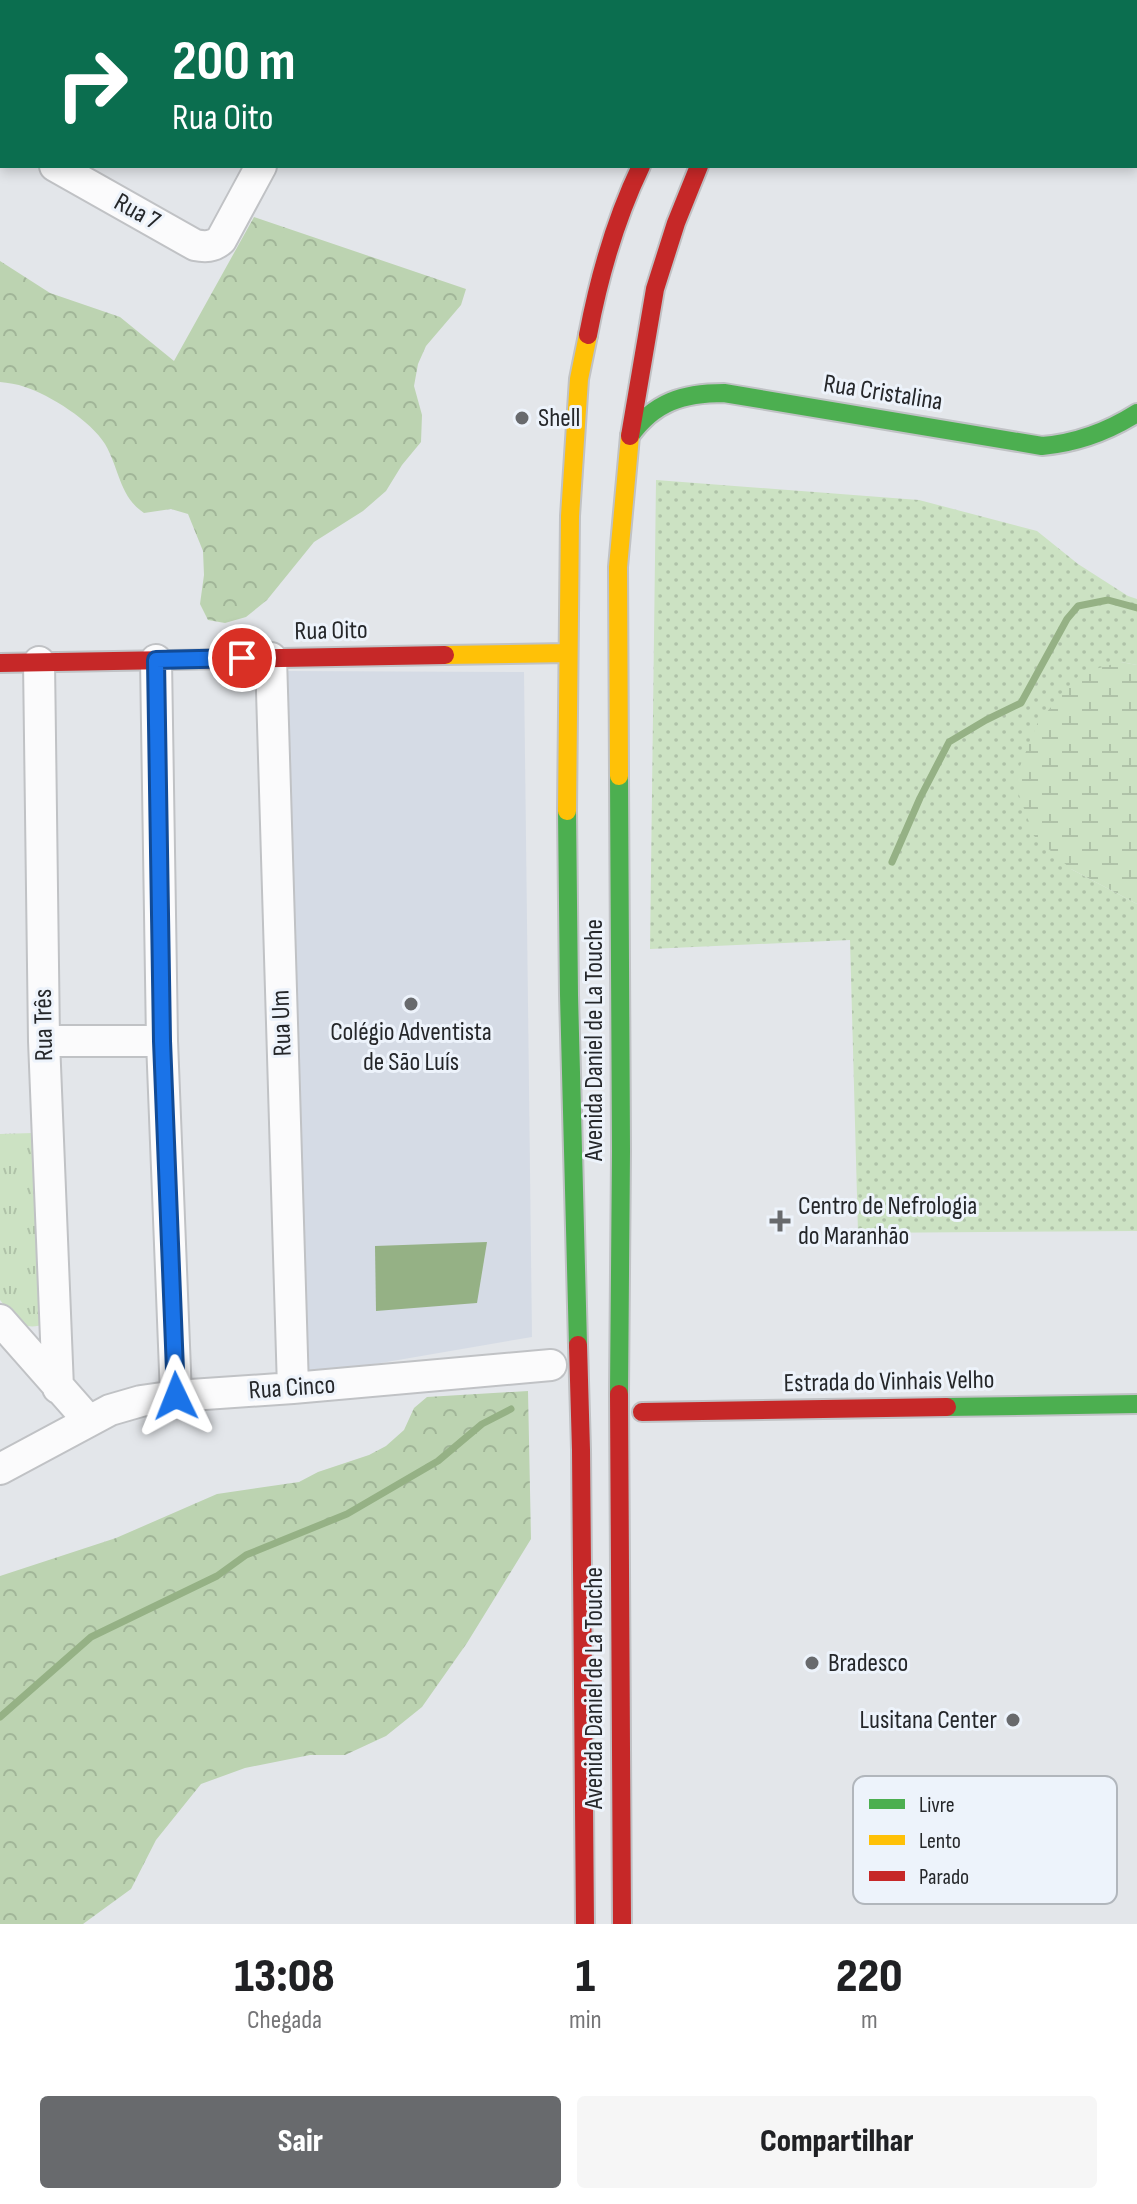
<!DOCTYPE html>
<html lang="pt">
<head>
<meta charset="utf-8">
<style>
	body { margin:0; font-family:"Sofia Sans Condensed",sans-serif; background:#f6f6f6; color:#202124; height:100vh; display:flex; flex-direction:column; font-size:30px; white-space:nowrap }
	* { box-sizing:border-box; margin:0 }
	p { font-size:26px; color:#757577 }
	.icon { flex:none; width:44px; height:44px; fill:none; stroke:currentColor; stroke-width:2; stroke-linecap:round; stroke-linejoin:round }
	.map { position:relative; height:1924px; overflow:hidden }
	.details { display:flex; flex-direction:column; background:#fff; flex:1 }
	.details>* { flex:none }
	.banner { position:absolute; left:0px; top:0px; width:1138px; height:168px; box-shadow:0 4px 12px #0003; background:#0b6e4f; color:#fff; overflow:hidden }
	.pin { position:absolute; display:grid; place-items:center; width:68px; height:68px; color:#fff; margin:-34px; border:4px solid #fff; border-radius:50%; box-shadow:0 2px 8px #0007 }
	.me { position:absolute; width:88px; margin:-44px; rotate:358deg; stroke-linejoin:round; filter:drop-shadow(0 0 6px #0008) }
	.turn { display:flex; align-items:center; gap:28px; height:168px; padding:0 40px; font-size:36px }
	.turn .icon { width:104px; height:104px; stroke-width:2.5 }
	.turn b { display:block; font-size:56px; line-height:68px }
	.eta { display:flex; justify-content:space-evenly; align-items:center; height:136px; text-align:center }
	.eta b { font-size:48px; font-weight:800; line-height:56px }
	.action { display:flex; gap:16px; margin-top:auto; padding:16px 40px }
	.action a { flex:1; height:92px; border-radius:8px; background:#686a6d; color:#fff; font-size:32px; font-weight:800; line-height:92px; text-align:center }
	.action a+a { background:#f6f6f6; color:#202124 }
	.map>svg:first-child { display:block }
	.built { fill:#d5dbe5 }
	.grass { fill:url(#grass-dots) }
	.forest { fill:url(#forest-crowns) }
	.wetland { fill:url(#wetland-marsh) }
	.park { fill:url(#park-tufts) }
	.water { fill:#95b185 }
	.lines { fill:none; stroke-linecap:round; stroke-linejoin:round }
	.stream { stroke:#95b185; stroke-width:7 }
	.street-casing { stroke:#c0c2c5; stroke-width:34 }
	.fast-casing { stroke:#c0c2c5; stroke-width:22 }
	.slow-casing { stroke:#c0c2c5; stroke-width:22 }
	.jam-casing { stroke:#c0c2c5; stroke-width:22 }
	.street { stroke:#fbfbfc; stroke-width:30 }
	.fast { stroke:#4caf50; stroke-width:18 }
	.slow { stroke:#ffc107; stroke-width:18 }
	.jam { stroke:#c62828; stroke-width:18 }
	.route-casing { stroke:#114b97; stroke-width:20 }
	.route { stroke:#1a73e8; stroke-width:14 }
	.poi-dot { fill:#686a6d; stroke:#edf3fb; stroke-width:3 }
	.labels { text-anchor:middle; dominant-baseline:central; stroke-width:6; stroke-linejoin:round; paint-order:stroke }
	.street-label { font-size:26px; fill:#25272a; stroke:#edf3fb }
	.poi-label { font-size:26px; fill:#25272a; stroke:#edf3fb; text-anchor:start }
	.key { fill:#edf3fb; stroke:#b1b6bc; stroke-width:2 }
	.key-label { font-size:22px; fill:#25272a }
</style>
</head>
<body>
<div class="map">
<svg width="1137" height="1924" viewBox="0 0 1137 1924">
	<defs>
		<pattern id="grass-dots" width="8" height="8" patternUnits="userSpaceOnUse" patternTransform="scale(2)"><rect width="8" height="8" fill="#cce2c3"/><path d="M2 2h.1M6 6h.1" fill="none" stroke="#afc2a8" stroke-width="1.8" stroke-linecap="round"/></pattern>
		<pattern id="forest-crowns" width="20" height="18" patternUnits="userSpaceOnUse" patternTransform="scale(2)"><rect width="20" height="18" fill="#bcd3b1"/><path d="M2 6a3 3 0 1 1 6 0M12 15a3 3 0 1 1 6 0" fill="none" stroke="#a1b598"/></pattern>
		<pattern id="wetland-marsh" width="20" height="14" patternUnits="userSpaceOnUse" patternTransform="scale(2)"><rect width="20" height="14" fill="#cce2c3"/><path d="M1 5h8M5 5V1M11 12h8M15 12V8" fill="none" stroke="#afc2a8"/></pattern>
		<pattern id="park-tufts" width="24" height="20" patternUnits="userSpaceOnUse" patternTransform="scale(2)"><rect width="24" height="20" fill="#cce2c3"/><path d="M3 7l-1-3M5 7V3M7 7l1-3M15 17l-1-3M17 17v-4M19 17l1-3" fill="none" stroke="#afc2a8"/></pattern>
	</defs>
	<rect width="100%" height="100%" fill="#e3e6ea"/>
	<!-- built -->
	<path class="built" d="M285 671 524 672 532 1337 305 1376Z"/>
	<!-- grass -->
	<path class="grass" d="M656 480 919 500 1037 531 1078 564 1128 596 1137 599V665L1121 662 1071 869 1137 904V1231L858 1233 850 940 650 949Z"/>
	<!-- forest -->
	<path class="forest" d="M254 217 466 289 461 305 426 346 418 364 414 386 422 415 421 442 402 465 386 491 363 511 314 542 267 600 246 617 225 623 208 620 200 604 204 575 203 551 188 514 171 509 144 513C119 496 120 470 105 444 91 421 50 395 25 387 17 384 8 383 0 382V261L50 293 120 317 174 361Z
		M528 1391 531 1539 467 1643 422 1707 386 1736 345 1755H310L245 1768 201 1784 156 1840 131 1889 83 1924H0V1576L116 1538 217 1494 299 1482 318 1472 369 1455 386 1446 404 1430 414 1408 427 1397Z"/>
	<!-- wetland -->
	<path class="wetland" d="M1121 662 1137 665V904L1071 869 1034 836 1014 781 1038 722 1081 673Z"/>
	<!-- park -->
	<path class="park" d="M33 1133 46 1323C22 1334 14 1317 0 1300V1134Z"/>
	<!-- water -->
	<path class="water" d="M487 1242 477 1303 376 1311 375 1246Z"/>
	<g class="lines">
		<!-- stream -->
		<path class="stream" d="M892 862 920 798 949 742 986 720 1021 703 1067 619 1078 606 1108 600 1137 608
			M0 1717 91 1637 217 1576 246 1555 347 1514 438 1461 482 1424 511 1409"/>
		<defs>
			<path id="street" d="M93 2 94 0
				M350 2 351 0
				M0 135 2 136
				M55 166 195 245C205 247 213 247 221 240L261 166
				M271 658 293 1388
				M156 660 162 1041 176 1396
				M39 662 44 1041 58 1388
				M44 1041H162
				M0 1320 89 1421
				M0 1469 110 1410 141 1401 176 1396 293 1388 551 1365"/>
			<path id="fast" d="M630 436C654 402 683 393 724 393L1042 446C1077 443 1107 432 1137 413
				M567 811 569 995 578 1345
				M619 1394 621 1151 619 776
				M947 1407 1137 1404"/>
			<path id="slow" d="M722 2 723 0
				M779 2 780 0
				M445 655 567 653
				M619 776 618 567 630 436
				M567 811 570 516 579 379 588 335"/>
			<path id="jam" d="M639 2 640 0
				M588 335C599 277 615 220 641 166
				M630 436 655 289 676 223 699 166
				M0 663 445 655
				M578 1345 581 1450 585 1924
				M619 1394 622 1924
				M642 1412 947 1407"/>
		</defs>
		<!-- street casing -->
		<use href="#street" class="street-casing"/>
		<!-- fast casing -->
		<use href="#fast" class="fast-casing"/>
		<!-- slow casing -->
		<use href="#slow" class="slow-casing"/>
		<!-- jam casing -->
		<use href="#jam" class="jam-casing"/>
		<!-- street -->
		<use href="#street" class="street"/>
		<!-- fast -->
		<use href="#fast" class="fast"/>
		<!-- slow -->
		<use href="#slow" class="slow"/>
		<!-- jam -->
		<use href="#jam" class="jam"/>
	</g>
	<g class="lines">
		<defs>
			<path id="route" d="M176 1396 162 1041 156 660 242 658"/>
		</defs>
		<!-- route casing -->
		<use href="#route" class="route-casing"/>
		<!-- route -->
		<use href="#route" class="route"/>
	</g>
	<!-- markers -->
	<g class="poi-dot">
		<circle cx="522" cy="418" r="8"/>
		<circle cx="411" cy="1004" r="8"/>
		<path d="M776 1209h8v8h8v8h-8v8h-8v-8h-8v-8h8z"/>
		<circle cx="812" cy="1663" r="8"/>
		<circle cx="1013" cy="1720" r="8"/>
	</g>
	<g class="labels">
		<!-- street labels -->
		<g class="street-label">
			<text transform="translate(137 212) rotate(29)">Rua 7</text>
			<text transform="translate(883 393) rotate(9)">Rua Cristalina</text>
			<text transform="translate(331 631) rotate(-1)">Rua Oito</text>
			<text transform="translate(282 1023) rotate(-92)">Rua Um</text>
			<text transform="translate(44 1025) rotate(-91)">Rua Três</text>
			<text transform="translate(594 1040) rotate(-90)">Avenida Daniel de La Touche</text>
			<text transform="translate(889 1382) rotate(-1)">Estrada do Vinhais Velho</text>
			<text transform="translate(292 1388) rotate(-4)">Rua Cinco</text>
			<text transform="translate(594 1688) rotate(-90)">Avenida Daniel de La Touche</text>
		</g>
		<!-- poi labels -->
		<g class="poi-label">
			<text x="538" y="418">Shell</text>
			<text x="411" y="1032" text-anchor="middle">Colégio Adventista<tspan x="411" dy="30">de São Luís</tspan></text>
			<text x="798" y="1206">Centro de Nefrologia<tspan x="798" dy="30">do Maranhão</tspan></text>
			<text x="828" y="1663">Bradesco</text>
			<text x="997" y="1720" text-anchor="end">Lusitana Center</text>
		</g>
	</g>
	<!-- legend -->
	<rect x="853" y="1776" width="264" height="128" rx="12" class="key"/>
	<rect x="869" y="1799" width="36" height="10" fill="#4caf50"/>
	<rect x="869" y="1835" width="36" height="10" fill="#ffc107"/>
	<rect x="869" y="1871" width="36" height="10" fill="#c62828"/>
	<g class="key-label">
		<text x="919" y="1812">Livre</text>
		<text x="919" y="1848">Lento</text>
		<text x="919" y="1884">Parado</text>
	</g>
</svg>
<div class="pin" style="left:242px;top:658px;background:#d93025"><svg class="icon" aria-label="arrive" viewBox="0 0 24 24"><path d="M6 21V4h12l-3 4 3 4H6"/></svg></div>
<svg class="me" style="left:176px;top:1396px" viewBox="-20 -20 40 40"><path d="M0-17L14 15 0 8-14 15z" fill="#1a73e8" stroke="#fff" stroke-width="4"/></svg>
<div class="banner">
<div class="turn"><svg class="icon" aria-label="right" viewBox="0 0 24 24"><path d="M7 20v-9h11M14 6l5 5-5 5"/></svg><div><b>200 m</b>Rua Oito</div></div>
</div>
</div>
<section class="details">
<div class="eta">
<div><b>13:08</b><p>Chegada</p></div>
<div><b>1</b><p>min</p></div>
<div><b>220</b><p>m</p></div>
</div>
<div class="action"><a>Sair</a><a>Compartilhar</a></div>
</section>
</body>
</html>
